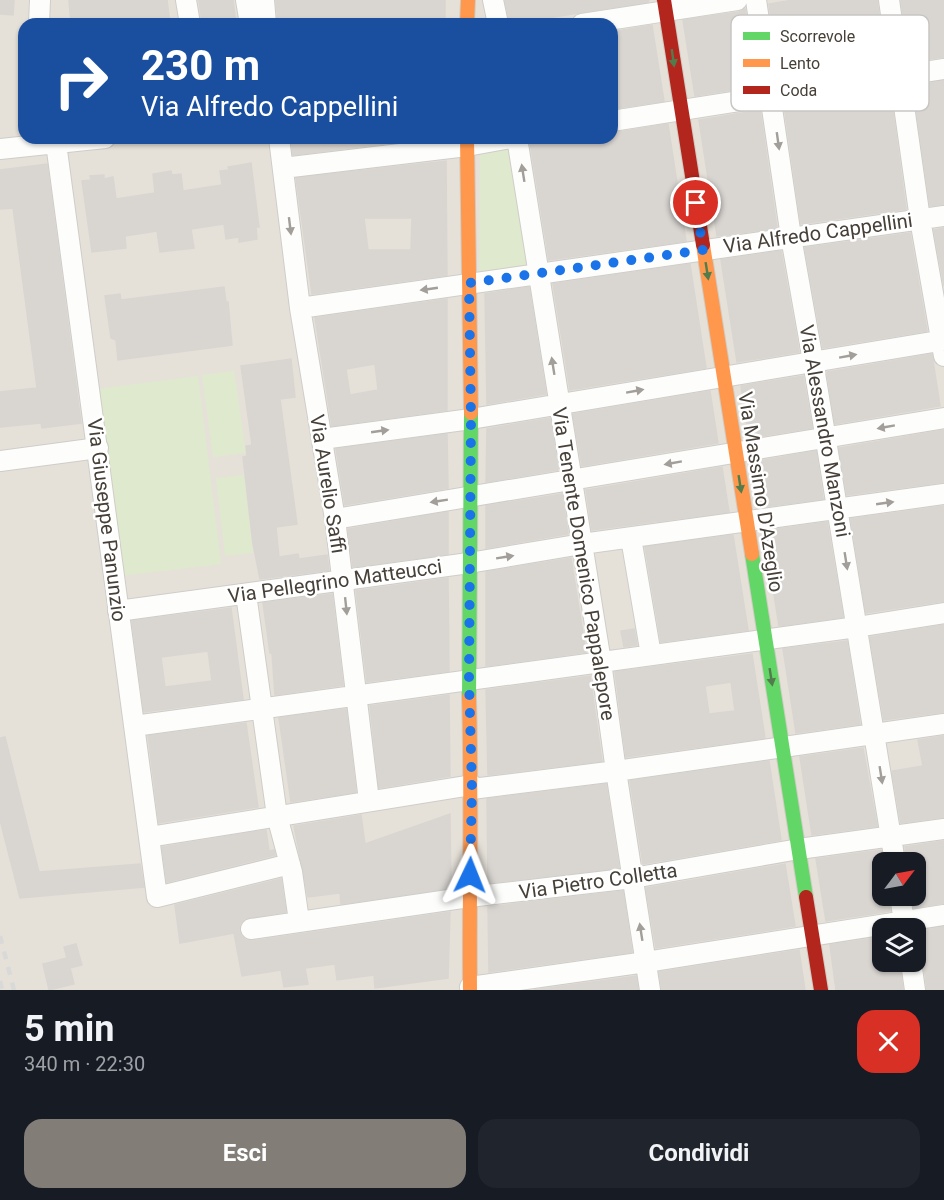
<!DOCTYPE html>
<html lang="it">
<head>
<meta charset="utf-8">
<style>
	body { margin:0; font-family:Roboto,sans-serif; background:#20242c; color:#f1f3f6; height:100vh; display:flex; flex-direction:column; font-size:22px; white-space:nowrap }
	* { box-sizing:border-box; margin:0 }
	p { font-size:20px; color:#9ea1a6 }
	.icon { flex:none; width:33px; height:33px; fill:none; stroke:currentColor; stroke-width:2; stroke-linecap:round; stroke-linejoin:round }
	.map { position:relative; height:990px; overflow:hidden }
	.side { display:flex; flex-direction:column; background:#171b24; flex:1 }
	.side>* { flex:none }
	.banner { position:absolute; left:18px; top:18px; width:600px; height:126px; border-radius:18px; box-shadow:0 2px 4px #0004; background:#1a4fa0; color:#fff; overflow:hidden }
	.needle { width:39px; rotate:58deg }
	.controls { position:absolute; left:872px; top:852px; display:grid; gap:12px }
	.controls a { display:grid; place-items:center; width:54px; height:54px; border-radius:12px; background:#171b24; box-shadow:0 2px 4px #0004; font-size:30px }
	.pin { position:absolute; display:grid; place-items:center; width:51px; height:51px; color:#fff; margin:-26px; border:3px solid #fff; border-radius:50%; box-shadow:0 2px 6px #0007 }
	.me { position:absolute; width:66px; margin:-33px; rotate:2deg; stroke-linejoin:round; filter:drop-shadow(0 0 4px #0008) }
	.turn { display:flex; align-items:center; gap:21px; height:126px; padding:0 24px; font-size:27px }
	.turn .icon { width:78px; height:78px; stroke-width:2.5 }
	.turn b { display:block; font-size:42px; line-height:51px }
	.round { display:grid; place-items:center; flex:none; width:63px; height:63px; border-radius:18px; background:#20242c }
	.headline { display:flex; align-items:center; justify-content:space-between; height:102px; padding:0 24px }
	h1 { font-size:36px; font-weight:700; line-height:45px }
	.action { display:flex; gap:12px; margin-top:auto; padding:12px 24px }
	.action a { flex:1; height:69px; border-radius:18px; background:#827d77; color:#fff; font-size:24px; font-weight:700; line-height:69px; text-align:center }
	.action a+a { background:#20242c; color:#f1f3f6 }
	.map>svg:first-child { display:block }
	.residential { fill:#e5e1d9; fill-rule:evenodd }
	.green { fill:#dfe9cd }
	.building { fill:#d9d6d2; stroke:#d9d6d1; stroke-width:1.5; fill-rule:evenodd }
	.lines { fill:none; stroke-linecap:round; stroke-linejoin:round }
	.street-casing { stroke:#cfcdc9; stroke-width:22 }
	.fast-casing { stroke:#d0ccc3; stroke-width:16 }
	.slow-casing { stroke:#d0ccc3; stroke-width:16 }
	.jam-casing { stroke:#d0ccc3; stroke-width:16 }
	.street { stroke:#fdfdfc; stroke-width:20 }
	.fast { stroke:#63d668; stroke-width:14 }
	.slow { stroke:#ff974d; stroke-width:14 }
	.jam { stroke:#b3261e; stroke-width:14 }
	.rail { stroke:#d9d9d8; stroke-width:4.5; stroke-dasharray:8 8; stroke-linecap:butt }
	.oneway { fill:#527c4b }
	.oneway2 { fill:#a29e9a }
	.route { stroke:#1a73e8; stroke-width:10; stroke-dasharray:0 18 }
	.labels { text-anchor:middle; dominant-baseline:central; stroke-width:5; stroke-linejoin:round; paint-order:stroke }
	.street-label { font-size:20px; fill:#464038; stroke:#fff }
	.key { fill:#fff; stroke:#c8c6c3; stroke-width:1.5 }
	.key-label { font-size:16px; fill:#464038 }
</style>
</head>
<body>
<div class="map">
<svg width="944" height="990" viewBox="0 0 944 990">
	<rect width="100%" height="100%" fill="#f1efeb"/>
	<!-- residential -->
	<path class="residential" d="M0 0H944V990H0ZM24 24H612V138H24ZM882 862H915V896H882ZM882 928H915V962H882Z"/>
	<!-- green -->
	<path class="green" d="M507 145 529 266 479 271 480 148Z
		M234 371 246 453 213 457 202 375Z
		M198 376 221 564 120 576 96 389Z
		M244 475 253 553 225 556 216 478Z"/>
	<!-- building -->
	<path class="building" d="M0 0H14L13 15 0 14Z
		M69 0H167L170 24H71Z
		M199 0H233L236 24H202Z
		M276 0H445V24H278Z
		M505 0H612V5V0H649L648 2 510 24Z
		M793 0H877L886 66 780 82 769 4Z
		M901 0H944V57L910 62Z
		M745 9 757 86 695 96 683 20 739 12Z
		M652 25 664 101 612 109V32Z
		M944 81V204L930 206 913 86Z
		M890 90 906 209 801 224 784 106Z
		M760 110 777 228 717 236 699 120Z
		M668 124 686 241 549 260 530 142 556 138H612V133Z
		M291 138H433L293 155Z
		M446 161 447 275 312 294 296 178ZM364 218H412L411 250H368Z
		M251 163 259 227H256L257 239 239 242V237L226 239 224 224 191 229 194 248 160 252 157 231 125 236 126 248 92 252 82 181 91 180 90 176 104 175V179L113 177 116 199 155 193 153 174 171 171 172 175 181 174 183 191 222 185 220 171 229 170 228 167Z
		M47 164 81 423 42 428 41 423 0 427V392L37 388 13 208 0 209V170Z
		M944 228V286L934 230Z
		M910 233 927 331 823 348 805 248Z
		M781 251 799 352 737 362 721 260Z
		M690 264 706 368 570 390 553 284Z
		M224 287 226 302H228L232 345 118 360 116 340 111 338 105 296 120 294 121 300Z
		M529 287 546 394 487 404 485 294Z
		M447 299V410L332 426 315 318ZM375 364 378 390 350 395 346 369Z
		M932 354 940 406 835 424 827 372Z
		M291 359 295 397 280 399 297 524 276 527 279 557 298 554 299 559 327 555 329 570 260 579 253 544 243 457 247 456 246 446 252 445 241 366Z
		M803 376 812 428 749 438 741 386Z
		M710 391 718 443 582 466 573 414Z
		M550 418 558 470 486 482 487 429Z
		M944 430V482L847 495 839 448Z
		M447 434 448 488 345 505 336 449Z
		M816 451 823 499 760 507 753 462Z
		M722 467 729 512 592 530 586 490Z
		M562 494 568 534 486 548V506Z
		M944 506V601L866 613 851 519Z
		M448 512V554L353 567 348 529Z
		M827 522 843 617 779 626 764 531Z
		M733 535 748 630 661 642 645 547Z
		M571 558 586 652 486 666V572Z
		M448 578 449 671 367 682 356 591Z
		M332 594 343 685 275 695 272 653H270L263 603Z
		M231 608 243 699 144 712 132 621ZM208 651 212 681 165 687 161 657Z
		M944 625V712L884 720 870 637Z
		M634 629 637 645 624 647 621 631Z
		M847 641 860 724 796 733 783 649Z
		M752 654 765 738 626 757 615 672ZM731 682 735 711 709 714 705 686Z
		M590 676 602 761 488 775 486 690Z
		M449 695 450 776 379 788 370 706Z
		M346 709 356 792 291 802 279 718Z
		M246 723 258 807 159 823 148 736Z
		M944 736V817L901 823 892 771 923 766 918 740Z
		M5 737 39 872 140 864 144 887 20 898 0 820V738Z
		M863 748 877 826 812 835 800 757Z
		M769 761 781 840 643 864 630 781Z
		M606 784 619 868 488 883 487 799Z
		M450 814 451 888 341 904 340 893 308 897 294 826 361 815 365 844Z
		M266 830 269 851 274 850 275 855 167 882 162 847Z
		M944 841V903L914 908 912 896H915V862H907L905 847Z
		M881 850 883 862 882 896H888L890 911 826 921 816 859Z
		M785 864 795 926 656 948 646 888Z
		M281 879 286 912 244 919 240 924 239 930 241 936 246 940 253 941 450 912 448 978 375 988 374 975 337 980 335 964 305 968 308 984 284 987 281 970 242 976 234 933 180 943 175 905Z
		M623 891 632 952 489 972 488 907Z
		M944 927V990H927L923 960 919 953 915 934 916 932Z
		M882 937V962H899L903 990H836L830 945Z
		M76 944 82 965 70 968 74 984 49 990 43 964 67 958 64 947Z
		M799 950 805 990H662L659 972Z
		M636 976 638 990H534Z"/>
	<g class="lines">
		<defs>
			<path id="street" d="M186 0 190 24
				M246 0 250 24
				M264 0 266 24
				M493 0 498 24
				M756 0 791 237 813 361 895 862
				M889 0 920 219 944 356
				M39 24 40 0
				M582 24 737 0
				M612 121 944 69
				M279 138 300 308 335 519 369 801
				M517 138 601 662 616 771 650 990
				M56 143 157 897 290 864
				M0 149 105 138
				M283 168 467 146 510 138
				M300 308 944 216
				M322 439 471 419 944 340
				M0 461 98 448
				M335 519 944 418
				M631 538 651 655
				M246 594 277 816 292 872 299 921
				M118 611 469 563 582 544 944 494
				M134 726 857 627 944 613
				M472 789 616 771 944 724
				M149 837 472 785
				M900 896 905 928
				M251 929 469 897 633 878 799 849 944 829
				M911 962 915 990
				M470 987 646 962 944 915"/>
			<path id="fast" d="M752 554 806 897
				M469 698 471 413"/>
			<path id="slow" d="M467 24 468 0
				M467 138 471 413
				M703 245 752 554
				M469 698C472 795 469 892 470 990"/>
			<path id="jam" d="M664 0 703 245
				M806 897 821 990"/>
		</defs>
		<!-- street casing -->
		<use href="#street" class="street-casing"/>
		<!-- fast casing -->
		<use href="#fast" class="fast-casing"/>
		<!-- slow casing -->
		<use href="#slow" class="slow-casing"/>
		<!-- jam casing -->
		<use href="#jam" class="jam-casing"/>
		<!-- street -->
		<use href="#street" class="street"/>
		<!-- fast -->
		<use href="#fast" class="fast"/>
		<!-- slow -->
		<use href="#slow" class="slow"/>
		<!-- jam -->
		<use href="#jam" class="jam"/>
		<!-- rail -->
		<path class="rail" d="M0 936 14 990
			M0 981 2 990"/>
	</g>
	<!-- one-way arrows -->
	<defs><path id="oneway-solid" d="M-6-.8H1V-3.2L6.5 0L1 3.2V.8H-6Z" transform="scale(1.5)"/></defs>
	<g class="oneway">
		<use href="#oneway-solid" transform="translate(673 58) rotate(82)"/>
		<use href="#oneway-solid" transform="translate(707 271) rotate(81)"/>
		<use href="#oneway-solid" transform="translate(740 484) rotate(81)"/>
		<use href="#oneway-solid" transform="translate(771 677) rotate(81)"/>
	</g>
	<g class="oneway2">
		<use href="#oneway-solid" transform="translate(778 141) rotate(82)"/>
		<use href="#oneway-solid" transform="translate(523 173) rotate(-99)"/>
		<use href="#oneway-solid" transform="translate(290 226) rotate(83)"/>
		<use href="#oneway-solid" transform="translate(429 289) rotate(172)"/>
		<use href="#oneway-solid" transform="translate(848 356) rotate(-10)"/>
		<use href="#oneway-solid" transform="translate(553 366) rotate(-99)"/>
		<use href="#oneway-solid" transform="translate(635 391) rotate(-10)"/>
		<use href="#oneway-solid" transform="translate(886 427) rotate(170)"/>
		<use href="#oneway-solid" transform="translate(380 431) rotate(-8)"/>
		<use href="#oneway-solid" transform="translate(673 463) rotate(170)"/>
		<use href="#oneway-solid" transform="translate(439 501) rotate(171)"/>
		<use href="#oneway-solid" transform="translate(885 503) rotate(-8)"/>
		<use href="#oneway-solid" transform="translate(505 557) rotate(-9)"/>
		<use href="#oneway-solid" transform="translate(846 561) rotate(81)"/>
		<use href="#oneway-solid" transform="translate(346 606) rotate(84)"/>
		<use href="#oneway-solid" transform="translate(881 775) rotate(81)"/>
		<use href="#oneway-solid" transform="translate(641 932) rotate(-99)"/>
	</g>
	<g class="lines">
		<!-- route -->
		<path class="route" d="M470 875 472 789 469 680 471 419 469 283 703 250 696 203"/>
	</g>
	<g class="labels">
		<!-- street labels -->
		<g class="street-label">
			<text transform="translate(818 233) rotate(-8)">Via Alfredo Cappellini</text>
			<text transform="translate(825 431) rotate(80)">Via Alessandro Manzoni</text>
			<text transform="translate(328 484) rotate(81)">Via Aurelio Saffi</text>
			<text transform="translate(761 492) rotate(81)">Via Massimo D'Azeglio</text>
			<text transform="translate(107 520) rotate(83)">Via Giuseppe Panunzio</text>
			<text transform="translate(584 564) rotate(81)">Via Tenente Domenico Pappalepore</text>
			<text transform="translate(335 581) rotate(-8)">Via Pellegrino Matteucci</text>
			<text transform="translate(598 881) rotate(-8)">Via Pietro Colletta</text>
		</g>
	</g>
	<!-- legend -->
	<rect x="731" y="15" width="198" height="96" rx="9" class="key"/>
	<rect x="743" y="32" width="27" height="8" fill="#63d668"/>
	<rect x="743" y="59" width="27" height="8" fill="#ff974d"/>
	<rect x="743" y="86" width="27" height="8" fill="#b3261e"/>
	<g class="key-label">
		<text x="780" y="42">Scorrevole</text>
		<text x="780" y="69">Lento</text>
		<text x="780" y="96">Coda</text>
	</g>
</svg>
<div class="controls">
<a><svg class="needle" viewBox="-14 -14 28 28"><path d="M0-13l5 13h-10z" fill="#e53935"/><path d="M0 13l5-13h-10z" fill="#9ea1a6"/></svg></a>
<a><svg class="icon" aria-label="layers" viewBox="0 0 24 24"><path d="M12 4l9 5-9 5-9-5zM3 14l9 5 9-5"/></svg></a>
</div>
<div class="pin" style="left:696px;top:203px;background:#d93025"><svg class="icon" aria-label="arrive" viewBox="0 0 24 24"><path d="M6 21V4h12l-3 4 3 4H6"/></svg></div>
<svg class="me" style="left:470px;top:875px" viewBox="-20 -20 40 40"><path d="M0-17L14 15 0 8-14 15z" fill="#1a73e8" stroke="#fff" stroke-width="4"/></svg>
<div class="banner">
<div class="turn"><svg class="icon" aria-label="right" viewBox="0 0 24 24"><path d="M7 20v-9h11M14 6l5 5-5 5"/></svg><div><b>230 m</b>Via Alfredo Cappellini</div></div>
</div>
</div>
<section class="side">
<div class="headline"><div><h1>5 min</h1><p>340 m · 22:30</p></div><a class="round" style="background:#d93025;color:#fff"><svg class="icon" aria-label="close" viewBox="0 0 24 24"><path d="M6 6l12 12M18 6L6 18"/></svg></a></div>
<div class="action"><a>Esci</a><a>Condividi</a></div>
</section>
</body>
</html>
